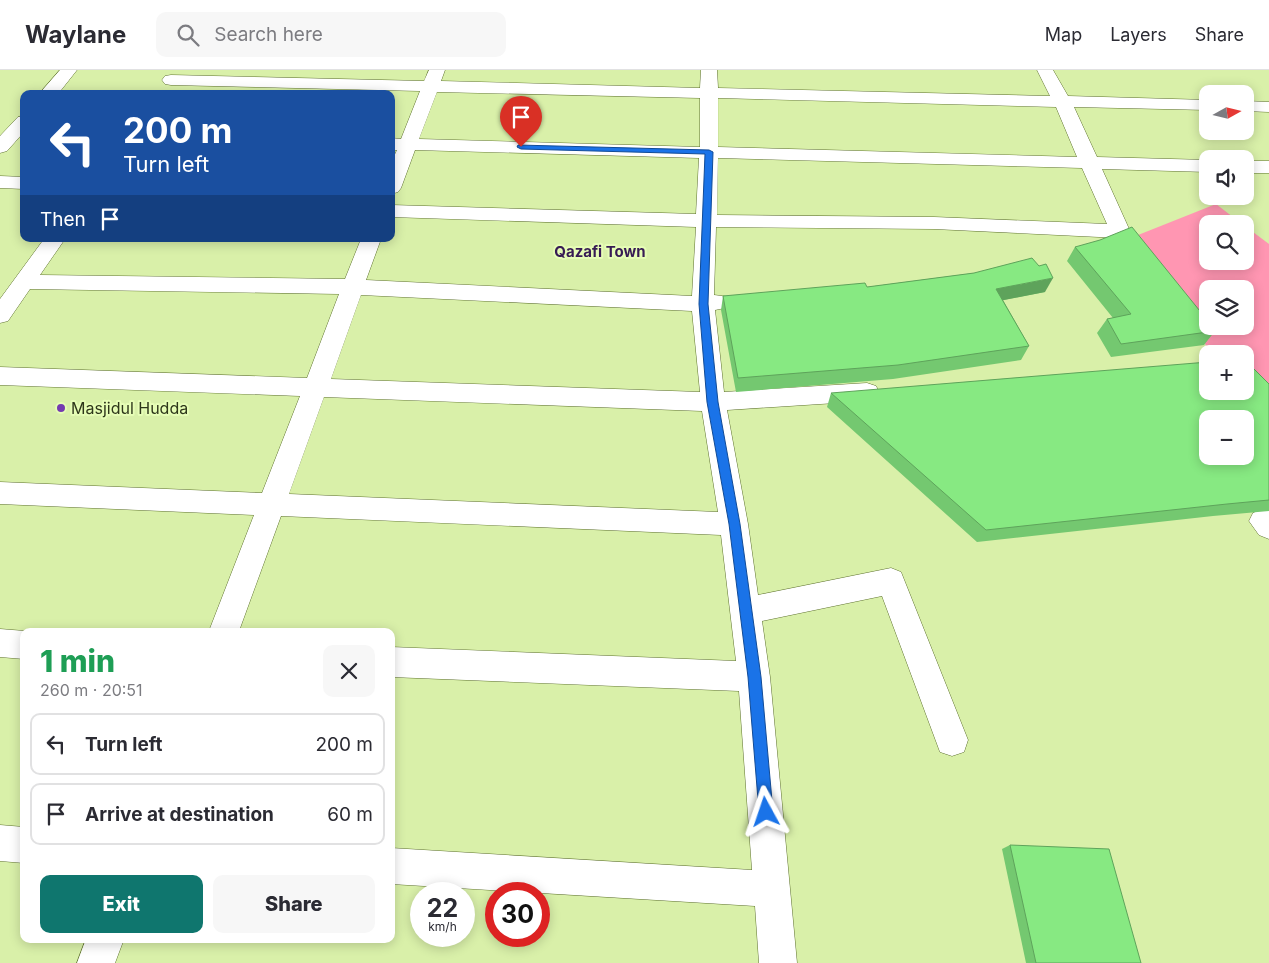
<!DOCTYPE html>
<html lang="en">
<head>
<meta charset="utf-8">
<style>
	body { margin:0; font-family:Inter,sans-serif; background:#f7f7f7; color:#2b2b33; height:100vh; display:flex; flex-direction:column; font-size:19px; white-space:nowrap }
	* { box-sizing:border-box; margin:0 }
	p { font-size:16px; color:#7c7c81 }
	.icon { flex:none; width:28px; height:28px; fill:none; stroke:currentColor; stroke-width:2; stroke-linecap:round; stroke-linejoin:round }
	.map { position:relative; flex:1; overflow:hidden }
	.drawer { position:absolute; left:20px; top:558px; width:375px; height:315px; display:flex; flex-direction:column; background:#fff; border-radius:10px; box-shadow:0 2px 12px #0003 }
	.drawer>* { flex:none }
	.guide { position:absolute; left:20px; top:20px; width:375px; height:152px; border-radius:10px; box-shadow:0 2px 12px #0003; background:#1a4fa0; color:#fff; overflow:hidden }
	.needle { width:32px; rotate:82deg }
	.fabs { position:absolute; left:1199px; top:15px; display:grid; gap:10px }
	.fabs a { display:grid; place-items:center; width:55px; height:55px; border-radius:10px; background:#fff; box-shadow:0 2px 12px #0003; font-size:25px }
	.speed { position:absolute; left:410px; top:812px; display:flex; gap:10px; font-size:25px; font-weight:700; text-align:center }
	.speed>* { display:grid; place-content:center; width:65px; height:65px; border-radius:50%; background:#fff; box-shadow:0 2px 12px #0003; line-height:1 }
	.speed small { font-size:12px; font-weight:400 }
	.speed .limit { border:8px solid #d22; background:#fff; color:#111 }
	.pin { position:absolute; display:grid; place-items:center; width:42px; height:42px; color:#fff; margin:-51px -21px; border-radius:50% 50% 50% 0; rotate:-45deg; box-shadow:0 0 5px #0007 }
	.pin .icon { rotate:45deg }
	.me { position:absolute; width:55px; margin:-28px; rotate:355deg; stroke-linejoin:round; filter:drop-shadow(0 0 4px #0008) }
	.turn { display:flex; align-items:center; gap:18px; height:105px; padding:0 20px; font-size:22px }
	.turn .icon { width:65px; height:65px; stroke-width:2.5 }
	.turn b { display:block; font-size:35px; line-height:42px }
	.then { display:flex; align-items:center; height:48px; padding:0 20px; background:#0003; gap:10px; font-size:19px }
	.round { display:grid; place-items:center; flex:none; width:52px; height:52px; border-radius:10px; background:#f7f7f7 }
	.overview { display:flex; align-items:center; justify-content:space-between; height:85px; padding:0 20px }
	h1 { font-size:30px; font-weight:800; line-height:38px; color:#1e9e55 }
	.button { display:flex; gap:10px; margin-top:auto; padding:10px 20px }
	.button a { flex:1; height:58px; border-radius:10px; background:#0f766e; color:#fff; font-size:20px; font-weight:800; line-height:58px; text-align:center }
	.button a+a { background:#f7f7f7; color:#2b2b33 }
	ul { padding:0; list-style:none }
	li { display:flex; align-items:center; gap:15px; height:62px; margin:0 10px 8px; padding:0 10px; border:2px solid #e1e1e2; border-radius:10px }
	li div { flex:1 }
	li b { display:block; font-size:19px }
	li em { font-style:normal }
	header { display:flex; align-items:center; gap:30px; box-sizing:border-box; height:70px; padding:0 25px; background:#fff; border-bottom:1px solid #e1e1e2 }
	header strong { font-size:24px }
	nav { display:flex; gap:28px; margin-inline-start:auto; font-size:18px }
	.search { width:350px; height:45px; background:#f7f7f7; display:flex; align-items:center; gap:12px; box-sizing:border-box; padding:0 18px; border-radius:10px; color:#7c7c81; font-size:19px }
	.map>svg:first-child { display:block }
	.green { fill:#ff96b2; fill-rule:evenodd }
	.lines { fill:none; stroke-linecap:round; stroke-linejoin:round }
	.minor-casing { stroke:#5f7230; stroke-width:1 }
	.minor { fill:#fff; fill-rule:evenodd }
	.wall { fill:#74c870 }
	.shaded-wall { fill:#5ea35b }
	.building { fill:#87e982; stroke:#5ea35b; fill-rule:evenodd }
	.route { fill:#1a73e8; stroke:#114b97 }
	.poi-dot { fill:#743ab0; stroke:#e6fdb6; stroke-width:2 }
	.labels { text-anchor:middle; dominant-baseline:central; stroke-width:4; stroke-linejoin:round; paint-order:stroke }
	.far-neighbourhood-label { font-size:15px; font-weight:bold; fill:#371b54; stroke:#e6fdb6 }
	.poi-label { font-size:16px; fill:#2e371b; stroke:#e6fdb6; text-anchor:start }
</style>
</head>
<body>
<header>
<strong>Waylane</strong>
<div class="search"><svg class="icon" aria-label="search" viewBox="0 0 24 24"><circle cx="10" cy="10" r="6"/><path d="M15 15l6 6"/></svg>Search here</div>
<nav><a>Map</a><a>Layers</a><a>Share</a></nav>
</header>
<div class="map">
<svg width="1269" height="893" viewBox="0 0 1269 893">
	<rect width="100%" height="100%" fill="#d9f0a9"/>
	<!-- green -->
	<path class="green" d="M1216 134 1242 154H1208V191H1245V156L1269 174V341L1245 316V284H1213L1123 171ZM1208 219H1245V256H1208Z"/>
	<g class="lines">
		<defs>
			<path id="minor" d="M60 0H77L58 24H39Z
				M429 0H445L441 11 700 18 701 0H717L718 18 1050 26 1037 0H1053L1068 26 1208 30V40L1074 37 1097 87 1208 90V102L1102 99 1130 161 1127 166 1120 168 934 159 716 157 714 225 730 227 733 232 730 237 715 240 724 322 867 313 876 316 879 322 876 328 867 331 727 340 748 454 758 525 891 498 901 502 968 670 964 682 952 686 940 682 882 526 762 551 770 607 797 893H759L755 836 391 814V778L752 800 739 621 391 607V577L736 591 721 465 281 446 239 561H209L254 445 0 434V412L262 423 300 326 0 315V297L307 308 339 224 30 219 8 251 0 253V229L44 169H65L40 205 345 209 361 169H381L366 210 692 226 696 157 391 147V135L696 144 699 88 415 80 401 118 398 122 391 124V93L397 80H391V68L401 69 420 21 171 15 165 14 162 10 165 6 171 5 424 11ZM437 22 700 28V77L419 69ZM718 28 1056 37 1077 87 718 77ZM718 88 1082 98 1107 154 934 147 717 145ZM361 225 692 241 700 322 331 309ZM324 327 702 341 718 442 289 424Z
				M1245 31 1269 32V42L1245 41Z
				M24 46V62L7 81 0 83V66L18 47Z
				M1245 91H1269V103H1245Z
				M0 106 24 107V119L0 118Z
				M1263 439 1269 441V469L1259 465 1249 451 1253 443Z
				M0 559 25 561 24 589 0 587Z
				M0 755 24 757V793L0 791Z
				M86 869H124L115 893H77Z"/>
		</defs>
		<!-- minor casing -->
		<use href="#minor" class="minor-casing"/>
		<!-- minor -->
		<use href="#minor" class="minor"/>
	</g>
	<!-- wall -->
	<path class="wall" d="M1075 177 1215 261 1204 275 1111 287 1097 263 1107 249 1113 248 1067 191Z
		M974 203 1045 222 1003 230 1029 276 1021 290 893 309 736 322 721 240 723 226 867 217Z
		M1269 314V441L1213 446 977 472 827 337 831 323Z
		M1010 775 1141 893H1026L1002 779Z"/>
	<!-- shaded-wall -->
	<path class="shaded-wall" d="M1053 208 1045 222 989 233 996 219Z"/>
	<!-- building -->
	<path class="building" d="M1132 157 1208 251V256H1212L1215 261 1121 274 1107 249 1131 244 1075 177 1100 170Z
		M1032 188 1039 196 1046 194 1053 208 996 219 1029 276 898 295 738 308 723 226 865 213 867 217 974 203Z
		M1245 290 1269 314V430L1227 434 986 460 831 323 1208 292V321H1245ZM1208 349H1245V386H1208Z
		M1010 775 1109 779 1141 893H1036Z"/>
	<!-- route -->
	<path class="route" d="M518 75 709 80 713 82 708 234 718 332 740 454 761 607 773 742 771 747 766 749 761 747 759 742 748 607 729 454 707 332 699 234 705 84 521 79 517 77Z"/>
	<!-- markers -->
	<circle class="poi-dot" cx="61" cy="338" r="5"/>
	<g class="labels">
		<!-- far-neighbourhood labels -->
		<g class="far-neighbourhood-label">
			<text x="600" y="181">Qazafi Town</text>
		</g>
		<!-- poi labels -->
		<g class="poi-label">
			<text x="71" y="338">Masjidul Hudda</text>
		</g>
	</g>
</svg>
<div class="fabs">
<a><svg class="needle" viewBox="-14 -14 28 28"><path d="M0-13l5 13h-10z" fill="#e53935"/><path d="M0 13l5-13h-10z" fill="#7c7c81"/></svg></a>
<a><svg class="icon" aria-label="sound" viewBox="0 0 24 24"><path d="M4 9h4l5-4v14l-5-4H4zM17 9q2 3 0 6"/></svg></a>
<a><svg class="icon" aria-label="search" viewBox="0 0 24 24"><circle cx="10" cy="10" r="6"/><path d="M15 15l6 6"/></svg></a>
<a><svg class="icon" aria-label="layers" viewBox="0 0 24 24"><path d="M12 4l9 5-9 5-9-5zM3 14l9 5 9-5"/></svg></a>
<a>+</a>
<a>−</a>
</div>
<div class="speed"><div>22<small>km/h</small></div><div class="limit">30</div></div>
<div class="pin" style="left:521px;top:77px;background:#d93025"><svg class="icon" aria-label="arrive" viewBox="0 0 24 24"><path d="M6 21V4h12l-3 4 3 4H6"/></svg></div>
<svg class="me" style="left:766px;top:742px" viewBox="-20 -20 40 40"><path d="M0-17L14 15 0 8-14 15z" fill="#1a73e8" stroke="#fff" stroke-width="4"/></svg>
<div class="guide">
<div class="turn"><svg class="icon" aria-label="left" viewBox="0 0 24 24"><path d="M17 20v-9H6M10 6l-5 5 5 5"/></svg><div><b>200 m</b>Turn left</div></div>
<div class="then">Then<svg class="icon" aria-label="arrive" viewBox="0 0 24 24"><path d="M6 21V4h12l-3 4 3 4H6"/></svg></div>
</div>
<section class="drawer">
<div class="overview"><div><h1>1 min</h1><p>260 m · 20:51</p></div><a class="round"><svg class="icon" aria-label="close" viewBox="0 0 24 24"><path d="M6 6l12 12M18 6L6 18"/></svg></a></div>
<ul>
<li><svg class="icon" aria-label="left" viewBox="0 0 24 24"><path d="M17 20v-9H6M10 6l-5 5 5 5"/></svg><div><b>Turn left</b></div><em>200 m</em></li>
<li><svg class="icon" aria-label="arrive" viewBox="0 0 24 24"><path d="M6 21V4h12l-3 4 3 4H6"/></svg><div><b>Arrive at destination</b></div><em>60 m</em></li>
</ul>
<div class="button"><a>Exit</a><a>Share</a></div>
</section>
</div>
</body>
</html>
